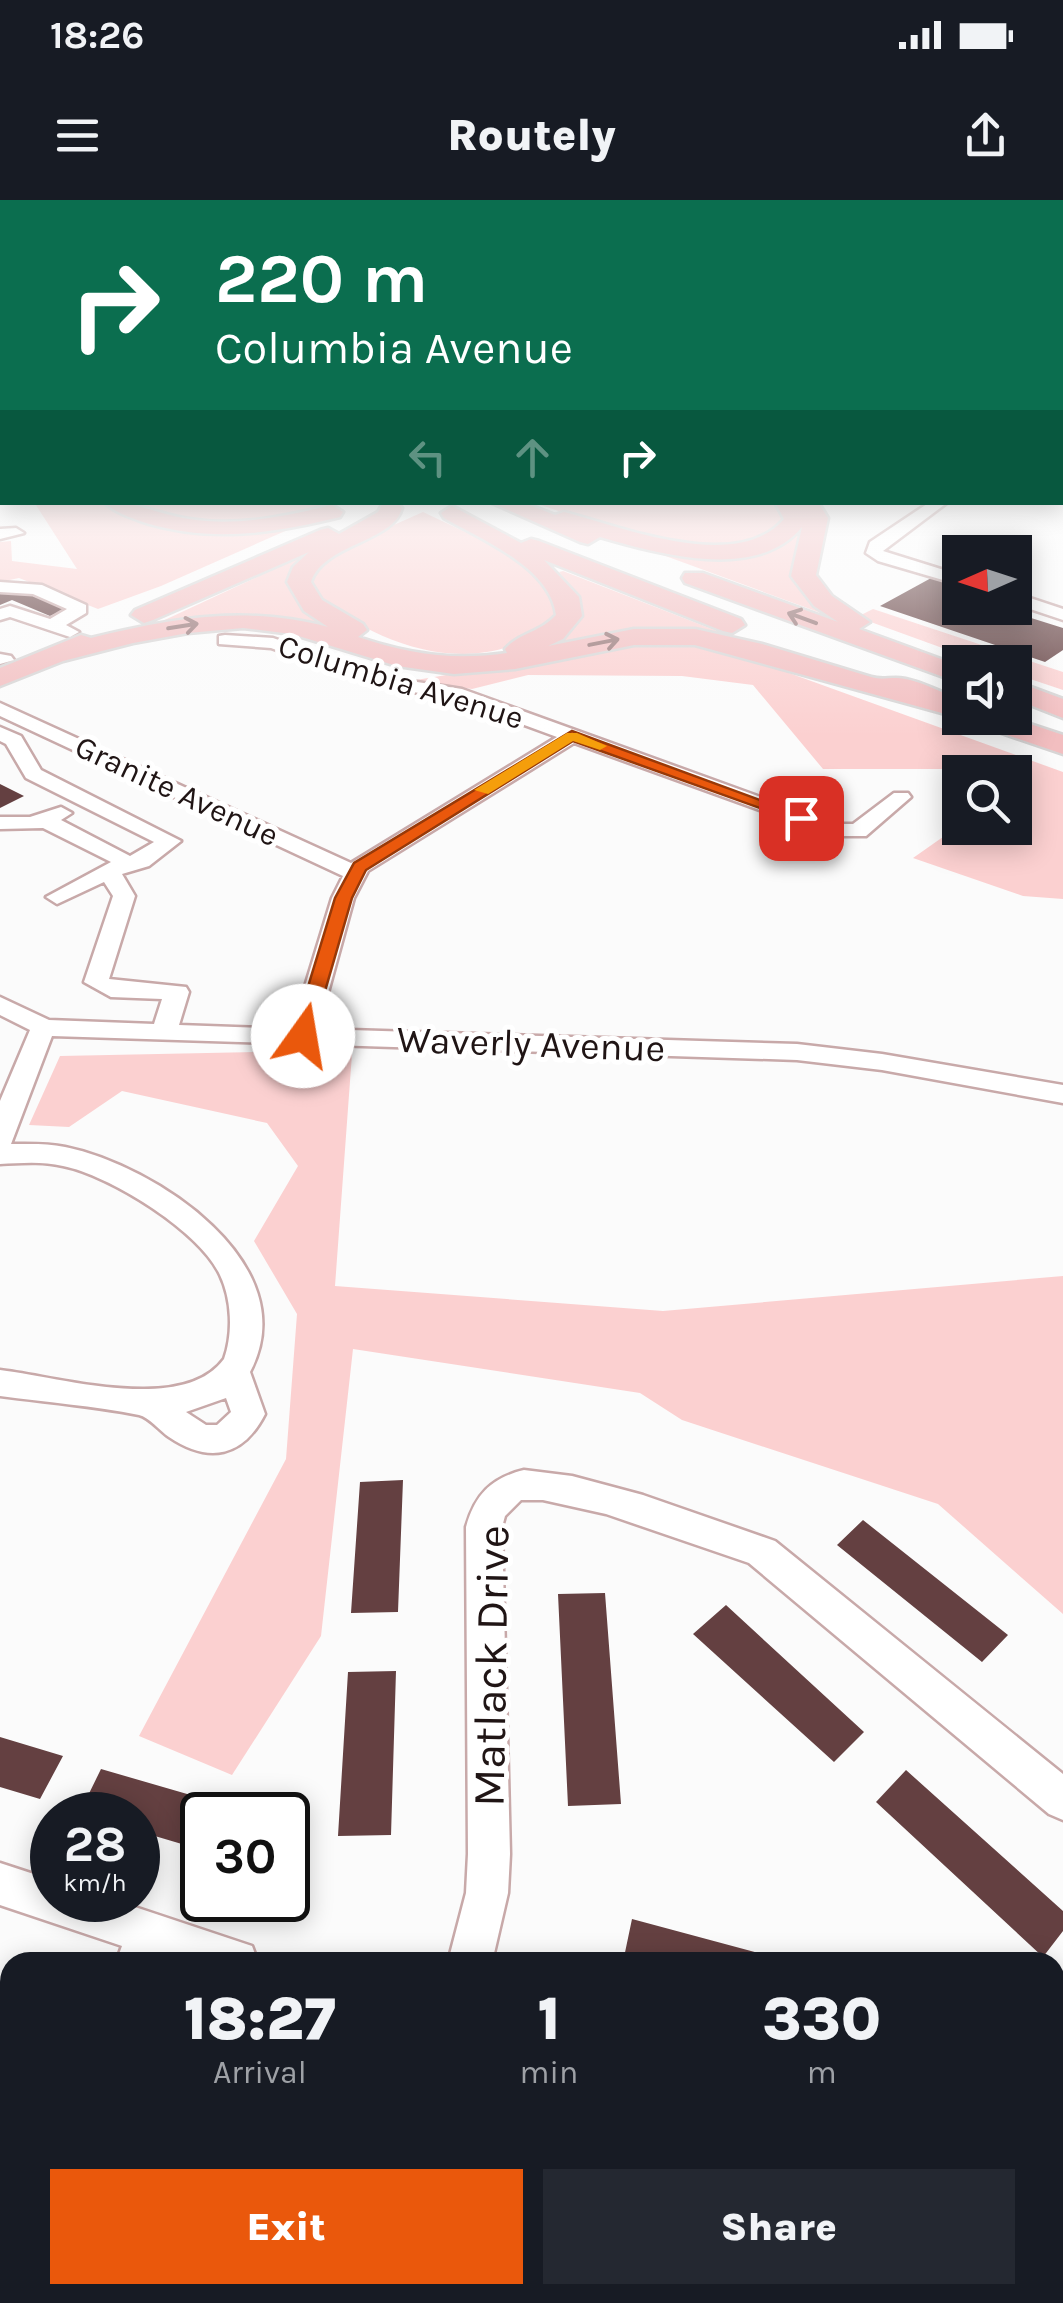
<!DOCTYPE html>
<html lang="en">
<head>
<meta charset="utf-8">
<style>
	body { margin:0; font-family:Karla,sans-serif; background:#242831; color:#f1f3f6; height:100vh; display:flex; flex-direction:column; font-size:38px; white-space:nowrap }
	* { box-sizing:border-box; margin:0 }
	p { font-size:32px; color:#9ea1a6 }
	.icon { flex:none; width:55px; height:55px; fill:none; stroke:currentColor; stroke-width:2; stroke-linecap:round; stroke-linejoin:round }
	.map { position:relative; flex:1; overflow:hidden }
	.details { position:absolute; left:0px; top:1752px; width:1065px; height:352px; display:flex; flex-direction:column; background:#171b24; border-radius:30px 30px 0 0; box-shadow:0 5px 25px #0003 }
	.details>* { flex:none }
	.guide { position:absolute; left:0px; top:0px; width:1065px; height:305px; box-shadow:0 5px 25px #0003; background:#0b6e4f; color:#fff; overflow:hidden }
	.needle { width:65px; rotate:267deg }
	.tools { position:absolute; left:942px; top:335px; display:grid; gap:20px }
	.tools a { display:grid; place-items:center; width:90px; height:90px; border-radius:0px; background:#171b24; box-shadow:0 5px 25px #0003; font-size:50px }
	.speed { position:absolute; left:30px; top:1592px; display:flex; gap:20px; font-size:50px; font-weight:700; text-align:center }
	.speed>* { display:grid; place-content:center; width:130px; height:130px; border-radius:50%; background:#171b24; box-shadow:0 5px 25px #0003; line-height:1 }
	.speed small { font-size:25px; font-weight:400 }
	.speed .limit { border:5px solid #111; border-radius:15px; background:#fff; color:#111 }
	.pin { position:absolute; display:grid; place-items:center; width:85px; height:85px; color:#fff; margin:-42px; border-radius:20px; box-shadow:0 5px 15px #0006 }
	.me { position:absolute; width:110px; margin:-55px; rotate:13deg; stroke-linejoin:round; filter:drop-shadow(0 0 8px #0008) }
	.turn { display:flex; align-items:center; gap:35px; height:210px; padding:0 50px; font-size:45px }
	.turn .icon { width:130px; height:130px; stroke-width:2.5 }
	.turn b { display:block; font-size:70px; line-height:85px }
	.lanes { display:flex; align-items:center; height:95px; padding:0 50px; background:#0003; justify-content:center; gap:50px; direction:ltr }
	.lanes .off { opacity:.35 }
	.eta { display:flex; justify-content:space-evenly; align-items:center; height:170px; text-align:center }
	.eta b { font-size:60px; font-weight:800; line-height:70px }
	.button { display:flex; gap:20px; margin-top:auto; padding:20px 50px }
	.button a { flex:1; height:115px; border-radius:0px; background:#ea580c; color:#fff; font-size:40px; font-weight:800; line-height:115px; text-align:center }
	.button a+a { background:#242831; color:#f1f3f6 }
	.status { display:flex; justify-content:space-between; align-items:center; height:70px; padding:0 50px; background:#171b24; direction:ltr }
	.status svg { height:28px; fill:currentColor }
	header { display:flex; justify-content:space-between; align-items:center; height:130px; padding:0 50px; background:#171b24; font-size:45px; font-weight:800 }
	.map>svg:first-child { display:block }
	.green { fill:#fbd0d0 }
	.building { fill:#644041 }
	.lines { fill:none; stroke-linecap:round; stroke-linejoin:round }
	.minor-casing { stroke:#c8a9a9; stroke-width:5 }
	.highway-casing { stroke:#d7d5d5; stroke-width:5 }
	.minor { fill:#fff; fill-rule:evenodd }
	.highway { fill:#f2bec0; fill-rule:evenodd }
	.oneway { stroke:#947273 }
	.route { fill:#ea580c; stroke:#983908; stroke-width:2.5 }
	.slow { fill:#f59e0b }
	.labels { text-anchor:middle; dominant-baseline:central; stroke-width:10; stroke-linejoin:round; paint-order:stroke }
	.far-street-label { font-size:32px; fill:#201515; stroke:#fff }
	.street-label { font-size:38px; fill:#201515; stroke:#fff }
	.near-street-label { font-size:45px; fill:#201515; stroke:#fff }
</style>
</head>
<body>
<div class="status"><b>18:26</b><svg viewBox="0 0 49 12"><path d="M0 12V9h3v3zM5 12V6h3v6zM10 12V3h3v9zM15 12V0h3v12zM26 1h20v11H26zM47 4h2v5h-2z"/></svg></div>
<header><svg class="icon" aria-label="menu" viewBox="0 0 24 24"><path d="M4 6h16M4 12h16M4 18h16"/></svg>Routely<svg class="icon" aria-label="share" viewBox="0 0 24 24"><path d="M12 15V3M7 8l5-5 5 5M5 13v7h14v-7"/></svg></header>
<div class="map">
<svg width="1063" height="2103" viewBox="0 0 1063 2103">
	<rect width="100%" height="100%" fill="#fbfbfb"/>
	<!-- green -->
	<path class="green" d="M34 302 106 303 137 319 181 332 227 333 292 328 161 386 98 409 19 378 0 382V342L11 341 12 361 77 369Z
		M126 303H340C275 329 190 335 126 303Z
		M535 303H778L787 312 784 327C773 332 760 341 748 344 679 360 599 324 535 303Z
		M806 311 796 355 821 413 630 343C658 349 768 352 790 338 801 331 803 322 806 311Z
		M423 312 520 358 551 385 559 419C544 428 527 440 511 446 443 470 364 436 313 392L312 376 342 348Z
		M328 344 291 377V391L296 399C326 426 365 445 405 454 441 462 573 466 579 412 580 396 568 384 559 372L563 371 758 447C717 437 678 428 637 432 578 438 523 462 463 463 400 464 346 433 285 420 241 411 198 427 156 424Z
		M873 409 1063 472V490L1015 474V462H981L857 417Z
		M652 441 717 447 1063 572V699L1023 696 913 658 960 625 1015 628V572H960V576L948 569H823L753 485 682 476 528 475 472 489 410 481Z
		M261 852 352 854 335 1086 663 1111 1063 1076V1414L938 1304 682 1220 640 1193 353 1149 321 1436 232 1575 139 1536 286 1259 297 1114 254 1041 298 966 267 923 122 891 69 927 29 925 60 856Z"/>
	<!-- building -->
	<path class="building" d="M933 377 960 386V408H999L1063 428V450L1045 462 880 406Z
		M12 388 66 409 50 416 12 400 0 405V393Z
		M0 584 24 596 0 608Z
		M403 1280 398 1412 351 1413 360 1282Z
		M863 1320 1008 1435 982 1462 837 1345Z
		M605 1393 621 1604 568 1606 558 1394Z
		M726 1405 864 1532 834 1562 693 1434Z
		M396 1471 391 1635 338 1636 348 1472Z
		M0 1537 63 1556 40 1599 0 1587Z
		M101 1569 256 1614V1615H202V1650L138 1631V1615L79 1614Z
		M906 1570 1063 1711V1731L1043 1757 876 1602Z
		M632 1719 788 1761V1762H623Z"/>
	<g class="lines">
		<defs>
			<path id="minor" d="M1062 287H1063V295H1062Z
				M930 302H948L883 351 960 375V385L878 361 866 353 870 342Z
				M0 329 16 328 24 333 0 339Z
				M0 382 42 385 86 405V413L66 425 79 432 70 437 10 417 0 420V409L10 406 50 419 67 409 33 394 0 392Z
				M1015 393 1063 409V420L1015 404Z
				M225 435 273 438 385 477 462 489 835 624H853L894 593H908L911 597 866 636H832L574 543 368 671 354 698 318 829 797 844 882 854 1063 885V903L882 870 797 860 52 836 11 944C29 944 47 943 65 947 154 965 307 1064 250 1172L265 1214C243 1257 209 1264 169 1237 160 1231 149 1217 139 1215 94 1206 45 1202 0 1196V1170C60 1177 183 1215 224 1159 233 1134 232 1100 220 1075 200 1031 109 975 63 966 42 961 21 963 0 964V901L30 830 0 815V797L49 820 154 824 162 799 111 797 84 782 113 696 104 682 57 704 46 697 111 662 43 628 0 629V617H30L61 607 72 613 61 620 130 656 154 642 26 578 6 544 0 541V527L21 536 41 570 181 641 149 666 122 674 135 696 109 779 186 787 189 792 179 825 292 829 332 698 343 676 0 516V503L351 663 557 537 451 498 375 486 271 448 219 444V436ZM226 1198 231 1212 217 1225H206L186 1212Z
				M0 454 11 456 14 460 0 464Z
				M524 1270 572 1276 643 1295 775 1341 1063 1574V1620L1049 1614 749 1363 606 1314 543 1300H521L505 1316 502 1327 510 1654 508 1693 492 1762H448L466 1693 468 1654 466 1327C475 1295 491 1278 524 1270Z
				M0 1663 52 1680V1700H114L252 1746 258 1762H171L161 1759 160 1762H116L122 1746 0 1705Z
				M1055 2004 1063 2006V2056L1055 2054Z
				M10 2072V2095H41L38 2103H0V2076Z
				M52 2095H102L104 2103H52Z
				M572 2095H622V2103H570Z
				M778 2095H828V2103H776Z"/>
			<path id="highway" d="M104 302C138 302 157 314 189 319 237 327 286 316 332 305L343 312 340 317C275 333 212 343 146 323 132 318 115 313 104 302Z
				M396 302 402 308C394 342 323 344 311 382L322 400 363 424 367 430 358 437C409 454 454 461 507 453L505 449C519 433 541 432 556 415 550 367 482 340 444 318L441 313 452 306 521 343 531 339 539 341 741 419 745 425 732 433 723 431 544 360 579 397 582 416 563 439 548 446 634 429H695L762 444 871 477C881 480 886 478 896 478 916 478 941 493 960 499V518L695 445H634L515 469 454 474 397 466 292 434 243 428 188 433 133 443 63 461 0 486V468L81 435 91 438C172 418 246 405 328 427L304 411 287 382 293 367 309 352 153 420 144 423 131 415 135 410 320 330 328 328 339 334 378 312 383 303Z
				M490 302H522L555 315 564 312C623 327 737 374 784 319L775 302H818L828 318 816 375 832 396 870 422 859 429 960 466V483L685 383 682 378 685 373H703L838 422 814 406 791 376 802 327C757 382 659 354 600 337L588 344 580 342Z
				M1015 481 1063 499V518L1015 499Z
				M970 518H1012L1063 535V554L975 524Z"/>
		</defs>
		<!-- minor casing -->
		<use href="#minor" class="minor-casing"/>
		<!-- highway casing -->
		<use href="#highway" class="highway-casing"/>
		<!-- minor -->
		<use href="#minor" class="minor"/>
		<!-- highway -->
		<use href="#highway" class="highway"/>
	</g>
	<!-- one-way arrows -->
	<defs><path id="oneway-shaft" d="M-6 0H5M1.5-3L5.5 0L1.5 3" fill="none" stroke-width="1.6" stroke-linecap="round" stroke-linejoin="round" transform="scale(2.5)"/></defs>
	<g class="oneway">
		<use href="#oneway-shaft" transform="translate(802 418) rotate(-160)"/>
		<use href="#oneway-shaft" transform="translate(183 426) rotate(-9)"/>
		<use href="#oneway-shaft" transform="translate(604 442) rotate(-11)"/>
	</g>
	<!-- sky -->
	<linearGradient id="sky" x2="0" y2="1"><stop stop-color="#9faece"/><stop offset="0.45" stop-color="#fdfdfd"/><stop offset="1" stop-color="#fdfdfd" stop-opacity="0"/></linearGradient>
	<rect width="1063" height="536" fill="url(#sky)"/>
	<!-- route -->
	<path class="route" d="M572 531 809 618 796 621 573 541 366 670 352 698 312 836 303 842 296 840 293 836 335 698 354 663Z"/>
	<!-- slow -->
	<path class="slow" d="M567 533H577L607 546 600 550 573 541 488 594 474 590Z"/>
	<g class="labels">
		<!-- far-street labels -->
		<g class="far-street-label">
			<text transform="translate(401 482) rotate(17)">Columbia Avenue</text>
			<text transform="translate(177 591) rotate(25)">Granite Avenue</text>
		</g>
		<!-- street labels -->
		<g class="street-label">
			<text transform="translate(531 844) rotate(2)">Waverly Avenue</text>
		</g>
		<!-- near-street labels -->
		<g class="near-street-label">
			<text transform="translate(491 1466) rotate(-89)">Matlack Drive</text>
		</g>
	</g>
</svg>
<div class="tools">
<a><svg class="needle" viewBox="-14 -14 28 28"><path d="M0-13l5 13h-10z" fill="#e53935"/><path d="M0 13l5-13h-10z" fill="#9ea1a6"/></svg></a>
<a><svg class="icon" aria-label="sound" viewBox="0 0 24 24"><path d="M4 9h4l5-4v14l-5-4H4zM17 9q2 3 0 6"/></svg></a>
<a><svg class="icon" aria-label="search" viewBox="0 0 24 24"><circle cx="10" cy="10" r="6"/><path d="M15 15l6 6"/></svg></a>
</div>
<div class="speed"><div>28<small>km/h</small></div><div class="limit">30</div></div>
<div class="pin" style="left:801px;top:618px;background:#d93025"><svg class="icon" aria-label="arrive" viewBox="0 0 24 24"><path d="M6 21V4h12l-3 4 3 4H6"/></svg></div>
<svg class="me" style="left:303px;top:836px" viewBox="-20 -20 40 40"><circle r="19" fill="#fff"/><path d="M0-13L10 11 0 6-10 11z" fill="#ea580c"/></svg>
<div class="guide">
<div class="turn"><svg class="icon" aria-label="right" viewBox="0 0 24 24"><path d="M7 20v-9h11M14 6l5 5-5 5"/></svg><div><b>220 m</b>Columbia Avenue</div></div>
<div class="lanes"><svg class="icon off" aria-label="left" viewBox="0 0 24 24"><path d="M17 20v-9H6M10 6l-5 5 5 5"/></svg><svg class="icon off" aria-label="ahead" viewBox="0 0 24 24"><path d="M12 20V5M6 11l6-6 6 6"/></svg><svg class="icon" aria-label="right" viewBox="0 0 24 24"><path d="M7 20v-9h11M14 6l5 5-5 5"/></svg></div>
</div>
<section class="details">
<div class="eta">
<div><b>18:27</b><p>Arrival</p></div>
<div><b>1</b><p>min</p></div>
<div><b>330</b><p>m</p></div>
</div>
<div class="button"><a>Exit</a><a>Share</a></div>
</section>
</div>
</body>
</html>
